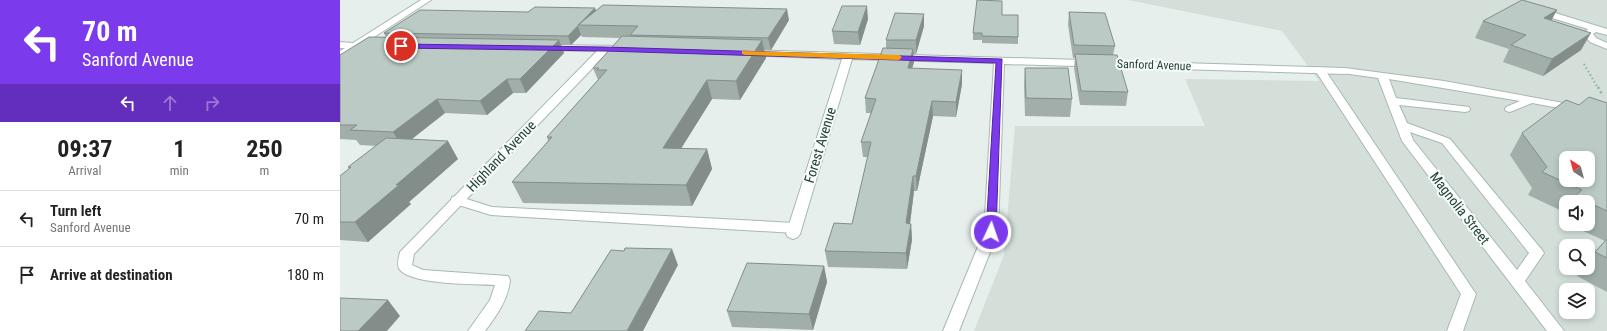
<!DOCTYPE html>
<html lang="en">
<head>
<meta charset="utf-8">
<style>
	body { margin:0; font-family:"Roboto Condensed",sans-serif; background:#f2f2f2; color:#222; height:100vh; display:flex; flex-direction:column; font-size:15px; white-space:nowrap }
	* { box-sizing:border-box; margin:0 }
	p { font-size:13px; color:#767676 }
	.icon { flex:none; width:22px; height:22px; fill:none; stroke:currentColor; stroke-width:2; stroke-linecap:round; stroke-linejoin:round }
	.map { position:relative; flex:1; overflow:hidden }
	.details { display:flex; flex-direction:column; background:#fff; width:340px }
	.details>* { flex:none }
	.guide { background:#7c3aed; color:#fff; overflow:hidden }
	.needle { width:26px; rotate:324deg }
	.buttons { position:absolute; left:1219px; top:151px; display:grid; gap:8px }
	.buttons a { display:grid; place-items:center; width:36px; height:36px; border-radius:8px; background:#fff; box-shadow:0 2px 6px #0003; font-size:20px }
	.pin { position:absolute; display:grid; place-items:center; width:34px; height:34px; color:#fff; margin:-17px; border:2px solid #fff; border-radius:50%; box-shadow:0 1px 4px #0007 }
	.me { position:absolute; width:44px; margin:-22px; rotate:3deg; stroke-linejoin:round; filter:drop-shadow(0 0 3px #0008) }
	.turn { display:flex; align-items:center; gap:14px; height:84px; padding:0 16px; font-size:18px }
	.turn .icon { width:52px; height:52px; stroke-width:2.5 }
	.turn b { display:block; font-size:28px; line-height:34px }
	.lanes { display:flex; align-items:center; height:38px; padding:0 16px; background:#0003; justify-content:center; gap:20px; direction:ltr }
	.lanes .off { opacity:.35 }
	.eta { display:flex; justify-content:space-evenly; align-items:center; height:68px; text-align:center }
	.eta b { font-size:24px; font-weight:700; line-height:28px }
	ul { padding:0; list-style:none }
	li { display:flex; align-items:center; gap:12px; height:56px; padding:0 16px; border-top:1px solid #e0e0e0 }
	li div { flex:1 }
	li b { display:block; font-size:15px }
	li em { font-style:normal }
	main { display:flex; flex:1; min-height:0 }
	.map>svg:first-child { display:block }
	.built { fill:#d4dfda; fill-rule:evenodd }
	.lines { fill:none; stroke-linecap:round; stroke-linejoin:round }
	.lane-casing { stroke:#a8b8b2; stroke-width:2 }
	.street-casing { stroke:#a8b8b2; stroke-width:2 }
	.path-far1 { stroke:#86b3a5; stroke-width:2; stroke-dasharray:1.5 2.5; stroke-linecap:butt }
	.path { stroke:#86b3a5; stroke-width:2.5; stroke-dasharray:2 3; stroke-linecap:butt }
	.lane { fill:#fff; fill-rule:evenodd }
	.street { fill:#fff; fill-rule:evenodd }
	.wall { fill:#a1aea9 }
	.shaded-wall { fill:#838d89 }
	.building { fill:#bbcac4; stroke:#838d89; fill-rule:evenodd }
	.route { fill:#7c3aed; stroke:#51269a }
	.slow { fill:#f59e0b }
	.labels { text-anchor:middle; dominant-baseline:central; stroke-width:4; stroke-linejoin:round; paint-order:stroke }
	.far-street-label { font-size:12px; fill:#24423a; stroke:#f7fbf9 }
	.street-label { font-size:14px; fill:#24423a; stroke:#f7fbf9 }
</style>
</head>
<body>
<main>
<section class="details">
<div class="guide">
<div class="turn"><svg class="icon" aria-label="left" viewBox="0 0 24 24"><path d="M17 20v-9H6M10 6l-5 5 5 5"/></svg><div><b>70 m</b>Sanford Avenue</div></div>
<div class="lanes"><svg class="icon" aria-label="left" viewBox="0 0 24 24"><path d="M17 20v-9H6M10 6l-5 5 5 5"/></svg><svg class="icon off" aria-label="ahead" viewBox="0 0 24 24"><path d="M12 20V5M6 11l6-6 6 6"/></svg><svg class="icon off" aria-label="right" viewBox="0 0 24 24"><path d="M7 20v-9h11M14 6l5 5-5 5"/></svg></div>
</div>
<div class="eta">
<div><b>09:37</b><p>Arrival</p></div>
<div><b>1</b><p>min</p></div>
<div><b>250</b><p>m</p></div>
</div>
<ul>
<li><svg class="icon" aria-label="left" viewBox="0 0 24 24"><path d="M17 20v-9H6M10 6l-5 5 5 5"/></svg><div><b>Turn left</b><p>Sanford Avenue</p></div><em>70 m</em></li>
<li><svg class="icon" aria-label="arrive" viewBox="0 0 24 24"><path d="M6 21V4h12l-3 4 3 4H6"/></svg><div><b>Arrive at destination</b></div><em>180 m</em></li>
</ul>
</section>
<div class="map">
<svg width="1267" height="331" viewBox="0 0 1267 331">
	<rect width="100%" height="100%" fill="#e6efeb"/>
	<!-- built -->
	<path class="built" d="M788 0H1267V331H634L664 255 675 126H865L845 79 979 81 942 31ZM1226 158H1248V180H1226ZM1226 202H1248V224H1226ZM1226 246H1248V268H1226ZM1226 290H1248V312H1226Z"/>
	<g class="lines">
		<defs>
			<path id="lane" d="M1199 8 1267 29V35L1256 32 1253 34 1256 38 1267 43V49L1250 42 1243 34 1248 29 1196 13 1195 11Z
				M980 67 985 70 1136 294 1123 331H1107L1121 294 975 70Z
				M1005 68 1104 81 1267 111V117L1192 103 1170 112 1166 111 1165 109 1166 107 1180 101 1049 79 1056 98 1129 107 1130 109 1129 111 1125 112 1059 105 1067 123 1110 139 1202 250 1204 253 1185 281 1224 331H1207L1062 141 1038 78 1002 73 1000 71 1002 69ZM1070 132 1102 143 1189 253 1177 270 1073 140Z
				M117 196 152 207 455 223 460 225 462 228 460 231 455 233 151 215 112 203 111 200 112 197Z"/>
			<path id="street" d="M81 0H91L25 43 35 44 37 46 35 48H17L0 58V51L5 48H0V42L13 43Z
				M207 45 286 46 291 49 286 52H268L74 254 72 265 83 270 168 276 170 280C168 300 157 315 145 331H128L150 300 155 285C134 284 74 285 60 270 56 266 59 257 60 252L257 51 204 50 202 48Z
				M408 50 1005 68 1010 71 1005 74 664 64 658 232 619 331H603L644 232 654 63 512 59 460 234 458 237 453 239 448 237 446 234 502 59 405 55 403 53 405 51Z"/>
		</defs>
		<!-- lane casing -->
		<use href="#lane" class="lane-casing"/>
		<!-- street casing -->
		<use href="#street" class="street-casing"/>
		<!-- path-far1 -->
		<path class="path-far1" d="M1244 64 1258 88"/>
		<!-- path -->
		<path class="path" d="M1258 87 1263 96"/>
		<!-- lane -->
		<use href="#lane" class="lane"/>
		<!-- street -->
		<use href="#street" class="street"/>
	</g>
	<!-- wall -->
	<path class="wall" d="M255 8 256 11 449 20 431 50H424L426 58 400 100 372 99 341 148 367 149 372 169 352 206 183 203 172 182 208 141 207 137 258 80 253 68 280 38 242 37 241 35 231 45H221L224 53 186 93H173L147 115 105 113 71 139 118 159 69 202 71 204 28 242 0 240V176L9 169 8 167 36 146 20 145 16 140 0 139V55L46 37 44 33 188 12Z
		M1217 10 1211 21 1241 50 1203 76 1163 62 1169 49 1135 38 1143 21Z
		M729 12 775 46 773 55 788 92 786 106 740 105 734 68 735 58H733L728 25Z
		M662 15 678 37V44L642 43V40H633V33Z
		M528 19 520 45 494 44 492 31Z
		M584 26 576 54H573L574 62 572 68 622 84 616 117 593 116 577 191H574L570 224H571L572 240 567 269 488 267 485 251 512 224 528 157H523L521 142 531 113H526L525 98 546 48V40Z
		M685 68 732 99 730 117 685 116 684 85Z
		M1267 103V292L1237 276 1243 268H1248V261L1255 252 1265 241 1228 224H1248V202H1226V223L1219 220 1224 212 1188 195 1192 188 1170 155 1182 133 1239 105Z
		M484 266 487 282 473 330 392 327 387 311Z"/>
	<!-- shaded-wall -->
	<path class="shaded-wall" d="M527 6 528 19 520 45 518 32Z
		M255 8 258 17 238 25Z
		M447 9 449 20 431 50 428 38Z
		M1217 10 1208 26 1204 18Z
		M584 14V26L576 54V40Z
		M238 26 241 35 231 45 228 36Z
		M1251 33 1241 50 1203 76 1212 59Z
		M219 40 224 53 186 93 180 79Z
		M422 40 426 58 400 100 396 81Z
		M573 49 574 62 568 82V68Z
		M622 70V84L616 117V102Z
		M167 79 173 93 147 115 140 101Z
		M367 80 372 99 329 168 323 148Z
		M97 99 105 113 62 147 53 132Z
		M592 101 593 116 577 191 576 176Z
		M108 141 118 159 69 202 71 204 28 242 15 222 56 185Z
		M367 149 372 169 352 206 346 185Z
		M573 176 574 191 568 239 566 223Z
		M571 224 572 240 567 269 566 253Z
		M332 249 338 265 303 331H287Z
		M484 266 487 282 473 330 469 314Z
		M48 300 60 316 47 331H18Z"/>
	<!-- building -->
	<path class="building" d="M637 0 662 1V15H678V37L642 36V33H633Z
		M1182 0 1217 10 1204 18 1251 33 1212 59 1171 45 1186 35 1143 21Z
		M263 5 447 9 428 38 290 35 298 26 238 25Z
		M502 6H527L518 32 492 31Z
		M195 7 255 8 228 36 44 33 80 10 188 12Z
		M729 12 765 13 775 46 734 45Z
		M555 13 584 14 576 40H546Z
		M282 36 422 40 396 81 367 80 323 148 367 149 346 185 172 182 212 137H207L267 70H257L259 68H253Z
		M29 37 219 40 180 79H167L140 101 97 99 53 132 10 130 17 125H0V55Z
		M543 48 573 49 568 68 622 70 616 102 592 101 576 176H573L566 223 571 224 566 253 485 251 494 223 512 224 531 142H521L536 99 525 98Z
		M735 54 777 55 788 92 741 91Z
		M685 68H728L732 99 686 98Z
		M1249 97 1267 103V211L1235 196 1242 190 1202 172 1207 167 1182 133 1226 100 1239 105ZM1226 158H1248V180H1226Z
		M46 138 108 141 56 185H59L15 222H0V176L11 167H8Z
		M1267 239V258L1255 252Z
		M285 248 332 249 287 331H185L199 311 231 313 271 250 284 251Z
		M407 263 484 266 469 314 387 311Z
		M0 298 48 300 18 331H0Z"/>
	<!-- route -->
	<path class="route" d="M61 44 265 47 662 59 656 232 651 236 646 232 656 63 265 51 59 48V45Z"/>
	<!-- slow -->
	<path class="slow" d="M402 51 559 55 562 57 559 60 405 55 402 54Z"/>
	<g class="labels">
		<!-- far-street labels -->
		<g class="far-street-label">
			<text transform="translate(814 65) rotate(2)">Sanford Avenue</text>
		</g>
		<!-- street labels -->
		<g class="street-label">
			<text transform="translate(480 145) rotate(-73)">Forest Avenue</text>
			<text transform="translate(161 156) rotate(-46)">Highland Avenue</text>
			<text transform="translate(1120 208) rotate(52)">Magnolia Street</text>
		</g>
	</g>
</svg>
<div class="buttons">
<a><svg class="needle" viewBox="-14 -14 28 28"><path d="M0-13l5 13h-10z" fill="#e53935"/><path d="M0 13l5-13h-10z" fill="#767676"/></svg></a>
<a><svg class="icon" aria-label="sound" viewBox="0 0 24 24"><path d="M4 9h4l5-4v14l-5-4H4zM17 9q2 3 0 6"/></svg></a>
<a><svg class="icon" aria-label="search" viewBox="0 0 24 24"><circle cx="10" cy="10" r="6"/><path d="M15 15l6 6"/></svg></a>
<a><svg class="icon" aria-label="layers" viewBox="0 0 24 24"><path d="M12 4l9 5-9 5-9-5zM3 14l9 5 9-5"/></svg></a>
</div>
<div class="pin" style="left:61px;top:46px;background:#d93025"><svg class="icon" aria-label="arrive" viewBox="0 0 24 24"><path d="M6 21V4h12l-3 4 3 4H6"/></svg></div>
<svg class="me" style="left:651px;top:232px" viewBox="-20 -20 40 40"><circle r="17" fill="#7c3aed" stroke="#fff" stroke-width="3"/><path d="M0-11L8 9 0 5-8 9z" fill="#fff"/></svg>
</div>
</main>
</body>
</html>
